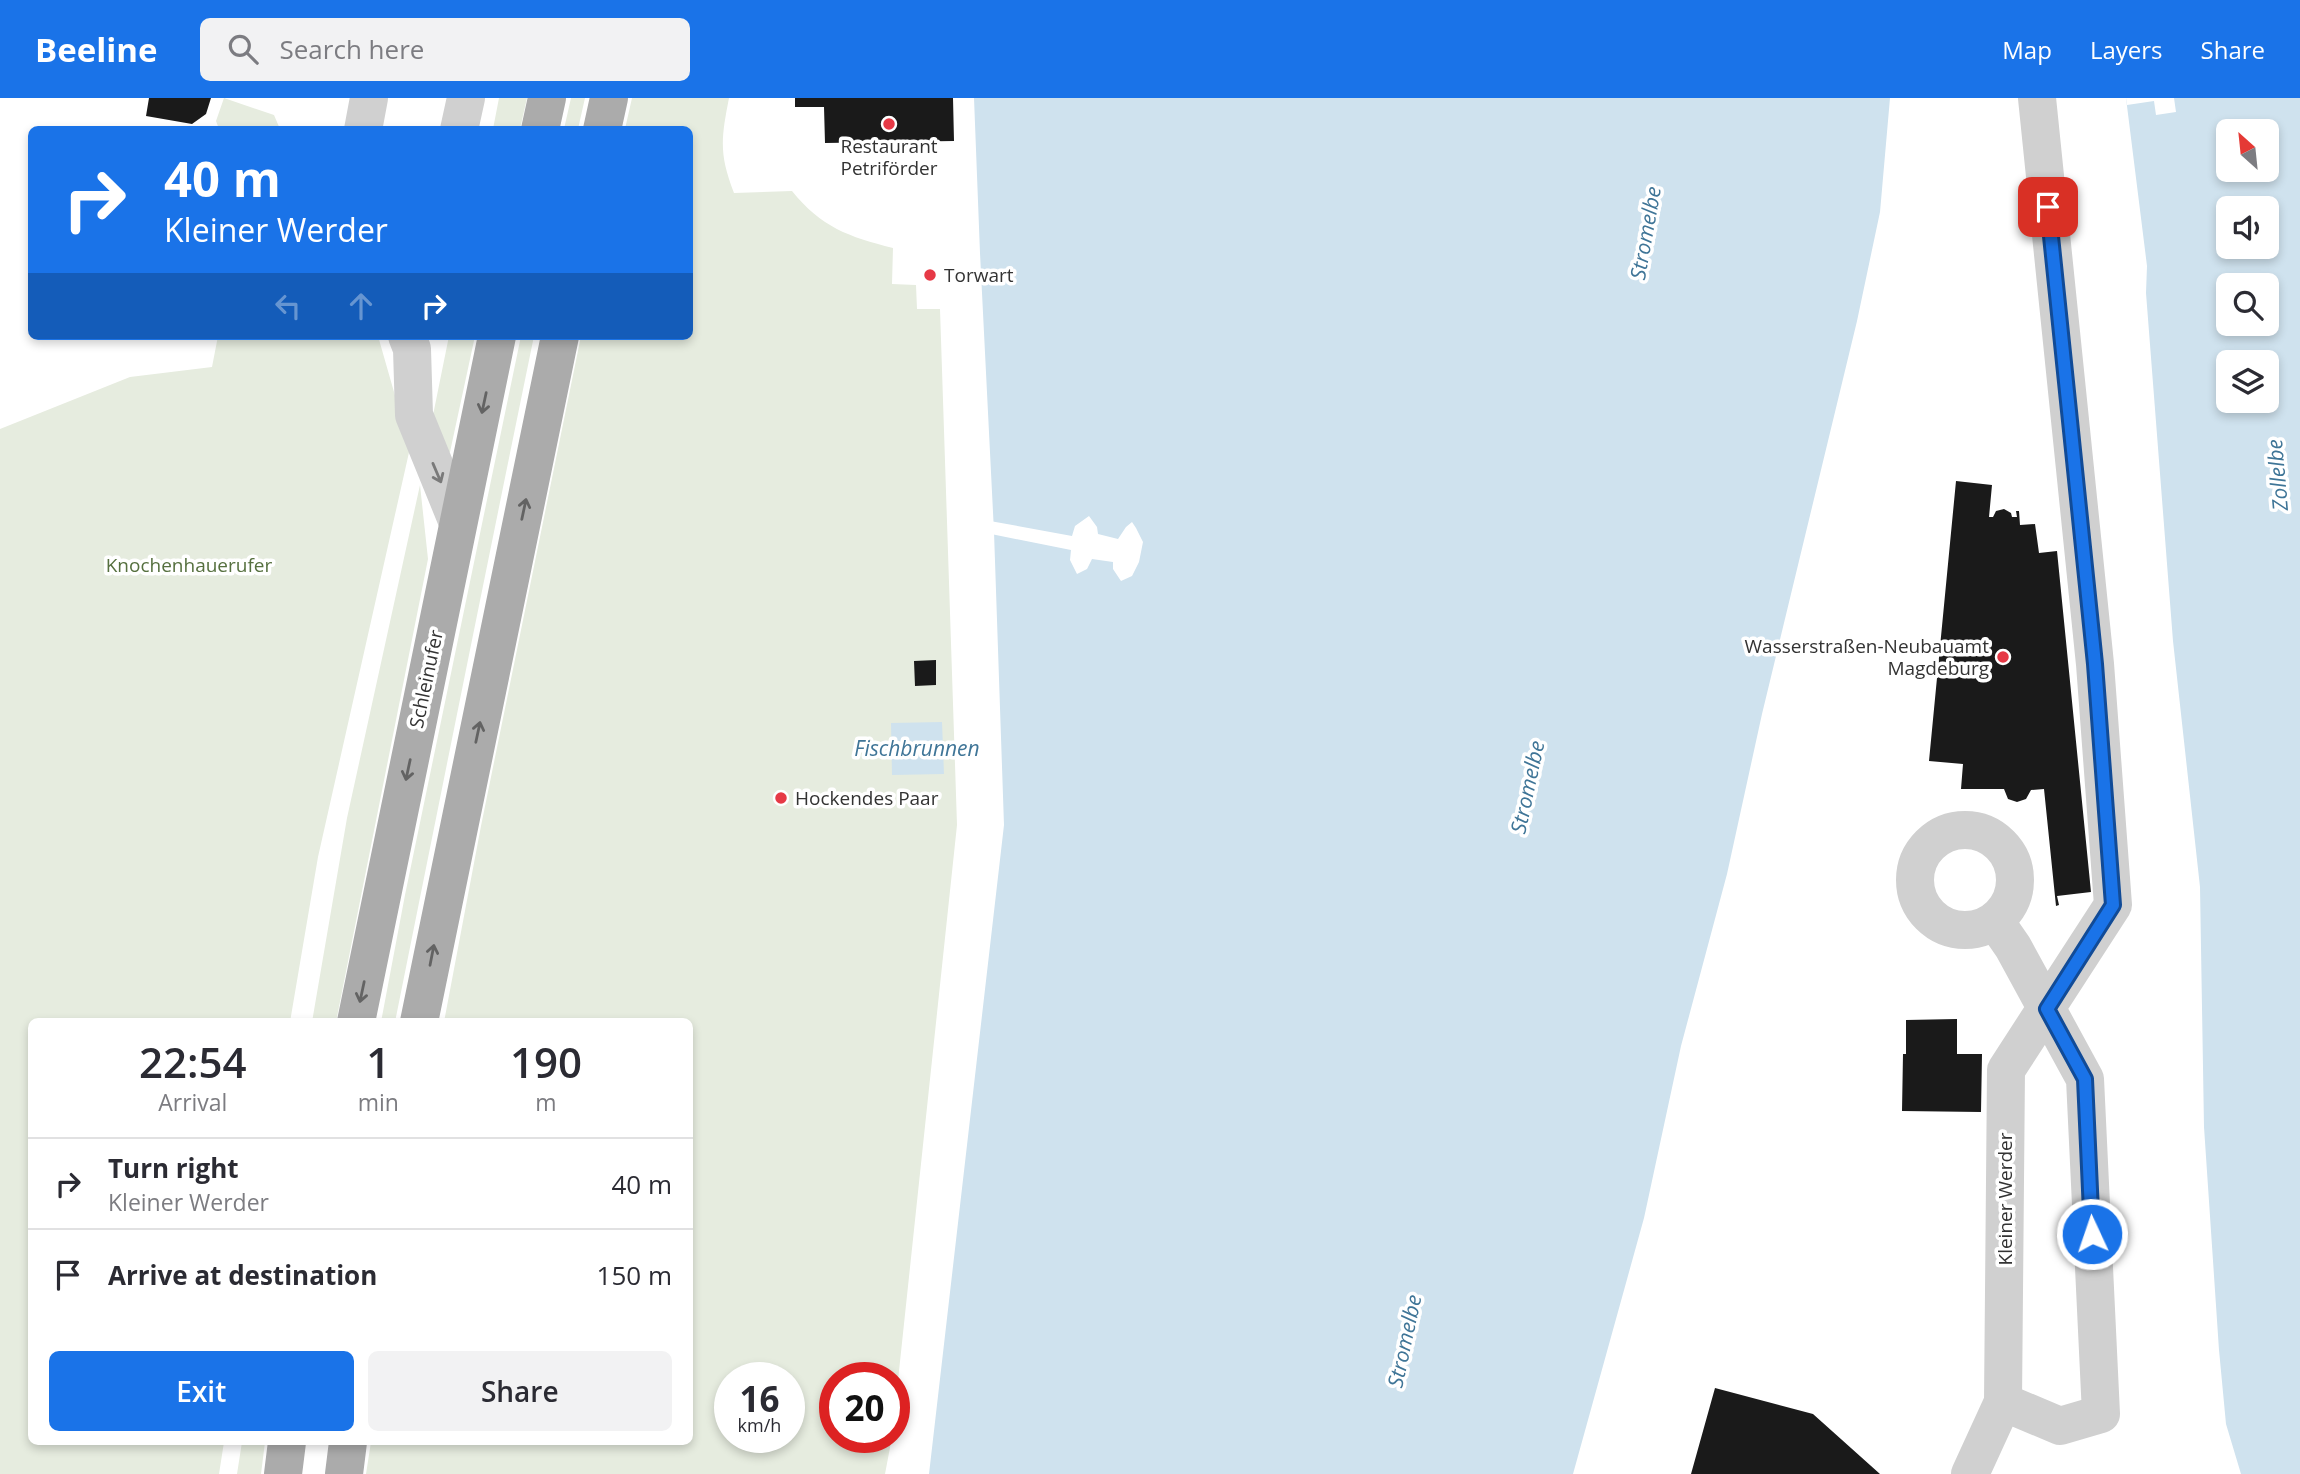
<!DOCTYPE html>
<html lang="en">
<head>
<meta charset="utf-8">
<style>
	body { margin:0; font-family:"Open Sans",sans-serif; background:#f2f2f3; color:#2b2b33; height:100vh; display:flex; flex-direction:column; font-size:26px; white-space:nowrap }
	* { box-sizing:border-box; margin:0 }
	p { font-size:23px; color:#7c7c81 }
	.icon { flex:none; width:38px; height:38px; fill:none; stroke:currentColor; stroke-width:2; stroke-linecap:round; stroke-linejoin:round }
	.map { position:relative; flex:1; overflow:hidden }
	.sheet { position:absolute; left:28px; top:920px; width:665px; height:427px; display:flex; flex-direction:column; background:#fff; border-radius:10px; box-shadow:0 4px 10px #0003 }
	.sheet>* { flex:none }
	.guide { position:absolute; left:28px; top:28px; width:665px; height:214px; border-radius:10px; box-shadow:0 4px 10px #0003; background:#1a73e8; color:#fff; overflow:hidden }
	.needle { width:46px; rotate:333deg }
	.controls { position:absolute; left:2216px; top:21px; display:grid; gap:14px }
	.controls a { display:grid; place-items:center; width:63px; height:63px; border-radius:10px; background:#fff; box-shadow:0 4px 10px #0003; font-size:35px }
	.speed { position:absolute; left:714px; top:1264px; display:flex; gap:14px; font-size:35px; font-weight:700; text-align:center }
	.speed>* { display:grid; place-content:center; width:91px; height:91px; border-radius:50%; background:#fff; box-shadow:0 4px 10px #0003; line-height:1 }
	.speed small { font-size:18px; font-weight:400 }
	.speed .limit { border:10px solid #d22; background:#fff; color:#111 }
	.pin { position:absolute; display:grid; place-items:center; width:60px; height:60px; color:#fff; margin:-30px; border-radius:14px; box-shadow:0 4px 10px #0006 }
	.me { position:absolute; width:77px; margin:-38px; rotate:357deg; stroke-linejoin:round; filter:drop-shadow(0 0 5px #0008) }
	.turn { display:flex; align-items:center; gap:24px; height:147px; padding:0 21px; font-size:32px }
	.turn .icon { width:91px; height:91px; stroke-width:2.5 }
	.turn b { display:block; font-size:49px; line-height:60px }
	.lanes { display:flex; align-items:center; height:66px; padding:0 21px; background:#0003; justify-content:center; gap:35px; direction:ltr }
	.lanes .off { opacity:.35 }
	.eta { display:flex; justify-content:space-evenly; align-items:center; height:119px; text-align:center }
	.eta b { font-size:42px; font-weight:600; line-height:49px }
	.cta { display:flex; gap:14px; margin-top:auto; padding:14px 21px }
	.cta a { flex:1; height:80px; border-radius:10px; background:#1a73e8; color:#fff; font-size:28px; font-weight:600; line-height:80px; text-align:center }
	.cta a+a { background:#f2f2f3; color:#2b2b33 }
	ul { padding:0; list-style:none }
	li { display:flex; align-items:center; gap:21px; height:91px; padding:0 21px; border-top:2px solid #e1e1e2 }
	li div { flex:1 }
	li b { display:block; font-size:26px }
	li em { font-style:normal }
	header { display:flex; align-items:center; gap:42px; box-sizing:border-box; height:98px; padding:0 35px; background:#1a73e8; color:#fff }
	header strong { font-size:33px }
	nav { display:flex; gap:38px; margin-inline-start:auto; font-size:24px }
	.search { width:490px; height:63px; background:#f2f2f3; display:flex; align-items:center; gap:18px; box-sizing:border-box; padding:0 24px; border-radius:10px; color:#7c7c81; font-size:26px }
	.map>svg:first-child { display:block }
	.green { fill:#e6ecdf; fill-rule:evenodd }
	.water { fill:#cfe2ee; fill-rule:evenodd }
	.pier { fill:#fff }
	.building { fill:#1a1a1a }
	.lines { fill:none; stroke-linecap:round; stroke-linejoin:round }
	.minor { stroke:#d0d0d0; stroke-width:38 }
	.major { stroke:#ababab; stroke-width:38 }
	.oneway { stroke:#636363 }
	.oneway2 { stroke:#7a7a7a }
	.route-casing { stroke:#114b97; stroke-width:18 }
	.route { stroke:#1a73e8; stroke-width:12 }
	.poi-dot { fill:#e63946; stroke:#fff; stroke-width:2.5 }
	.labels { text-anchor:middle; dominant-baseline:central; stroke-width:7; stroke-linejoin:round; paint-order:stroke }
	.poi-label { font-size:19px; fill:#333; stroke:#fff; text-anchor:start }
	.park-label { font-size:19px; fill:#56703f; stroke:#fff }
	.street-label { font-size:19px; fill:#333; stroke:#fff }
	.water-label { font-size:21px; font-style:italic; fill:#3f7597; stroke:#fff }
</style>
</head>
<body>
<header>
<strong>Beeline</strong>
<div class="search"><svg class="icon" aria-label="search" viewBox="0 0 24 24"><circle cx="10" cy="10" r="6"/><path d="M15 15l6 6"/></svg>Search here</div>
<nav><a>Map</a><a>Layers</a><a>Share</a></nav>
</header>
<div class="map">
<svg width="2300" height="1376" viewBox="0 0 2300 1376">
	<rect width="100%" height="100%" fill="#fff"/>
	<!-- green -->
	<path class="green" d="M224 0 274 17 280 31H219L216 23Z
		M499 0H527L520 31H493Z
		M571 0H585L578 31H564Z
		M632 0H729C721 41 719 56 734 95L792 93C821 129 849 139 893 150L892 186 916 187 917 211H940L957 727 894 1320V1279H835V1339H892L885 1376H366L371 1344H690V924H444L481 728 581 238H690V32L625 31ZM730 1279H789V1339H730Z
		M218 238H378L410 350 318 759 290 924H32V1344H224L219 1376H0V331L130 279 212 269Z
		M449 238H475L450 354H439L431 327Z
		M521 238H534C487 467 441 695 395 924H381L405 797Z
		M420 387 428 461 336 924H312L347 720Z
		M242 1344H265L261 1376H237Z"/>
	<!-- water -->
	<path class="water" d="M974 0H1890L1880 114 1857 223 1762 616 1727 776 1681 948 1644 1120 1573 1376H929L1004 727 994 434 980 155Z
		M2126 0H2300V1376H2241L2226 1326 2219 1252 2204 1029 2200 789 2173 543 2146 195 2147 168ZM2228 33H2266V72H2228ZM2228 110H2266V149H2228ZM2228 187H2266V226H2228ZM2228 264H2266V303H2228Z
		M942 624 944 676 892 677 891 625Z"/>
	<!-- pier -->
	<path class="pier" d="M2126 0H2174L2176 14 2156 17 2154 3 2127 7Z
		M1089 418 1097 429 1098 436 1118 441 1126 429 1132 424 1136 430 1143 444 1139 464 1132 478 1121 483 1113 471V464L1092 461 1087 471 1077 476 1070 462 1071 452 991 436 990 423 1072 438 1075 428Z"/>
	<!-- building -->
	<path class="building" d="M149 0H211L206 16 192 26 146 18Z
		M795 0H953L954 43 825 45 824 9H795Z
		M1956 383 1992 387 1989 419H1993L1996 413 2004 411 2011 415 2012 419H2017L2016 413H2019L2020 427 2035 426 2039 455 2057 453 2091 794 2057 798 2059 807 2056 808 2044 691 2031 692 2026 701 2017 704 2008 701 2004 691H1961L1963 666 1929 663Z
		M936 562V587L915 588 914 563Z
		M1957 921V956H1982L1981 1014 1902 1013 1903 956H1906V922Z
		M1715 1290 1813 1316 1880 1376H1691Z"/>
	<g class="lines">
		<!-- minor -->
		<path class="minor" d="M363 32 369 0
			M459 32 466 0
			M407 238 412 251 414 317 458 425
			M1915 782a50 50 0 1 1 100 0a50 50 0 1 1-100 0Z
			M1995 823 2013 849 2085 981 2101 1316 2060 1328 2003 1304
			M1970 1376 2003 1304 2006 972 2113 807 2095 566 2037 0"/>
		<!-- major -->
		<path class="major" d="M540 32 547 0
			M602 32 609 0
			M356 924 497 238
			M419 924 560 238
			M283 1376 287 1344
			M344 1376 348 1344"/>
	</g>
	<!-- one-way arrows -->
	<defs><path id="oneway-shaft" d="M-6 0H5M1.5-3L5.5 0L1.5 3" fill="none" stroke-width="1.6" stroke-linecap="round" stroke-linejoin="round" transform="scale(1.75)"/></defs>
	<g class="oneway">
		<use href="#oneway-shaft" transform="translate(484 305) rotate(102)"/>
		<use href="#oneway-shaft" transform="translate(524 411) rotate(-78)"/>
		<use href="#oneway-shaft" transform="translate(478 634) rotate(-78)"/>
		<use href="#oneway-shaft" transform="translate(408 672) rotate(102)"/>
		<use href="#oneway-shaft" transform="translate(432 857) rotate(-79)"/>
		<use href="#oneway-shaft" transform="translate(362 894) rotate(102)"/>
	</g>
	<use class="oneway2" href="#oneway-shaft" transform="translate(437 375) rotate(67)"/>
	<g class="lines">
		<defs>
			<path id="route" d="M2048 109 2095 566 2113 807 2047 911 2085 981 2092 1136"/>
		</defs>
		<!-- route casing -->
		<use href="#route" class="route-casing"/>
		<!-- route -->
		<use href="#route" class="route"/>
	</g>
	<!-- markers -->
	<g class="poi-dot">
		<circle cx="889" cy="26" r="7"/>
		<circle cx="930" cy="177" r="7"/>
		<circle cx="2003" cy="559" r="7"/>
		<circle cx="781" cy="700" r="7"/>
	</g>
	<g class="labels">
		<!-- poi labels -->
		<g class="poi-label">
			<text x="889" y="48" text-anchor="middle">Restaurant<tspan x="889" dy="22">Petriförder</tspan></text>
			<text x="944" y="177">Torwart</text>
			<text x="1989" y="548" text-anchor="end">Wasserstraßen-Neubauamt<tspan x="1989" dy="22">Magdeburg</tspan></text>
			<text x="795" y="700">Hockendes Paar</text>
		</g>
		<!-- park labels -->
		<g class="park-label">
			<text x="189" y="467">Knochenhauerufer</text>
		</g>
		<!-- street labels -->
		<g class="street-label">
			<text transform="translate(426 581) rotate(-78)">Schleinufer</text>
			<text transform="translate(2005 1101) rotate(-90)">Kleiner Werder</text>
		</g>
		<!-- water labels -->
		<g class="water-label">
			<text transform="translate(1645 135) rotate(-80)">Stromelbe</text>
			<text transform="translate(2277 377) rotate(-95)">Zollelbe</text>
			<text x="917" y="650">Fischbrunnen</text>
			<text transform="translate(1527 689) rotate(-78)">Stromelbe</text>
			<text transform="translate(1404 1243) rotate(-78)">Stromelbe</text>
		</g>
	</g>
</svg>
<div class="controls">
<a><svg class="needle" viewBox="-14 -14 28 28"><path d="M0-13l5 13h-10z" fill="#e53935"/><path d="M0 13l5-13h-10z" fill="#7c7c81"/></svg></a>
<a><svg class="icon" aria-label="sound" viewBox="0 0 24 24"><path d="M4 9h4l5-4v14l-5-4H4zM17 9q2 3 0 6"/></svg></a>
<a><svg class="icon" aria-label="search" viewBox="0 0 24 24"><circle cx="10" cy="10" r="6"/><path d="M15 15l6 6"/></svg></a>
<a><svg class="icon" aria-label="layers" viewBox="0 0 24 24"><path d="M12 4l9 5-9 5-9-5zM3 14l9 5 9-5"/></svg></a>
</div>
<div class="speed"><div>16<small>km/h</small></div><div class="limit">20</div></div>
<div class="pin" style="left:2048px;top:109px;background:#d93025"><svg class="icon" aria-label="arrive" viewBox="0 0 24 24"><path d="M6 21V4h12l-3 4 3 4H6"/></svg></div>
<svg class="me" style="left:2092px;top:1136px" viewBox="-20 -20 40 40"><circle r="17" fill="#1a73e8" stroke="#fff" stroke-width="3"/><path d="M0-11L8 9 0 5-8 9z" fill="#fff"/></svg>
<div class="guide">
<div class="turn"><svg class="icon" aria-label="right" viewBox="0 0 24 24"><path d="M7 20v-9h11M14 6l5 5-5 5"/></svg><div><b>40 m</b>Kleiner Werder</div></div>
<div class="lanes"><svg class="icon off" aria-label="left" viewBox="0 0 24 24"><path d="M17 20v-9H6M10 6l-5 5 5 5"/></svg><svg class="icon off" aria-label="ahead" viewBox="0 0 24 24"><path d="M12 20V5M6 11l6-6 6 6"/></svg><svg class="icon" aria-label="right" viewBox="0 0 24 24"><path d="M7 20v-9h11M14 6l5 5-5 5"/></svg></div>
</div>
<section class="sheet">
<div class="eta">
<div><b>22:54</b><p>Arrival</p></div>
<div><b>1</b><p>min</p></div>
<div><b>190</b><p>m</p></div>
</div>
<ul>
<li><svg class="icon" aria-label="right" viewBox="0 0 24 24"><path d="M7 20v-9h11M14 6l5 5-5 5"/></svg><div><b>Turn right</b><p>Kleiner Werder</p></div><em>40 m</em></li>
<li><svg class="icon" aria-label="arrive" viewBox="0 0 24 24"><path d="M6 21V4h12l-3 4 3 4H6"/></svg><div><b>Arrive at destination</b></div><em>150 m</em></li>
</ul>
<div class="cta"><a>Exit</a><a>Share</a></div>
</section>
</div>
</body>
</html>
